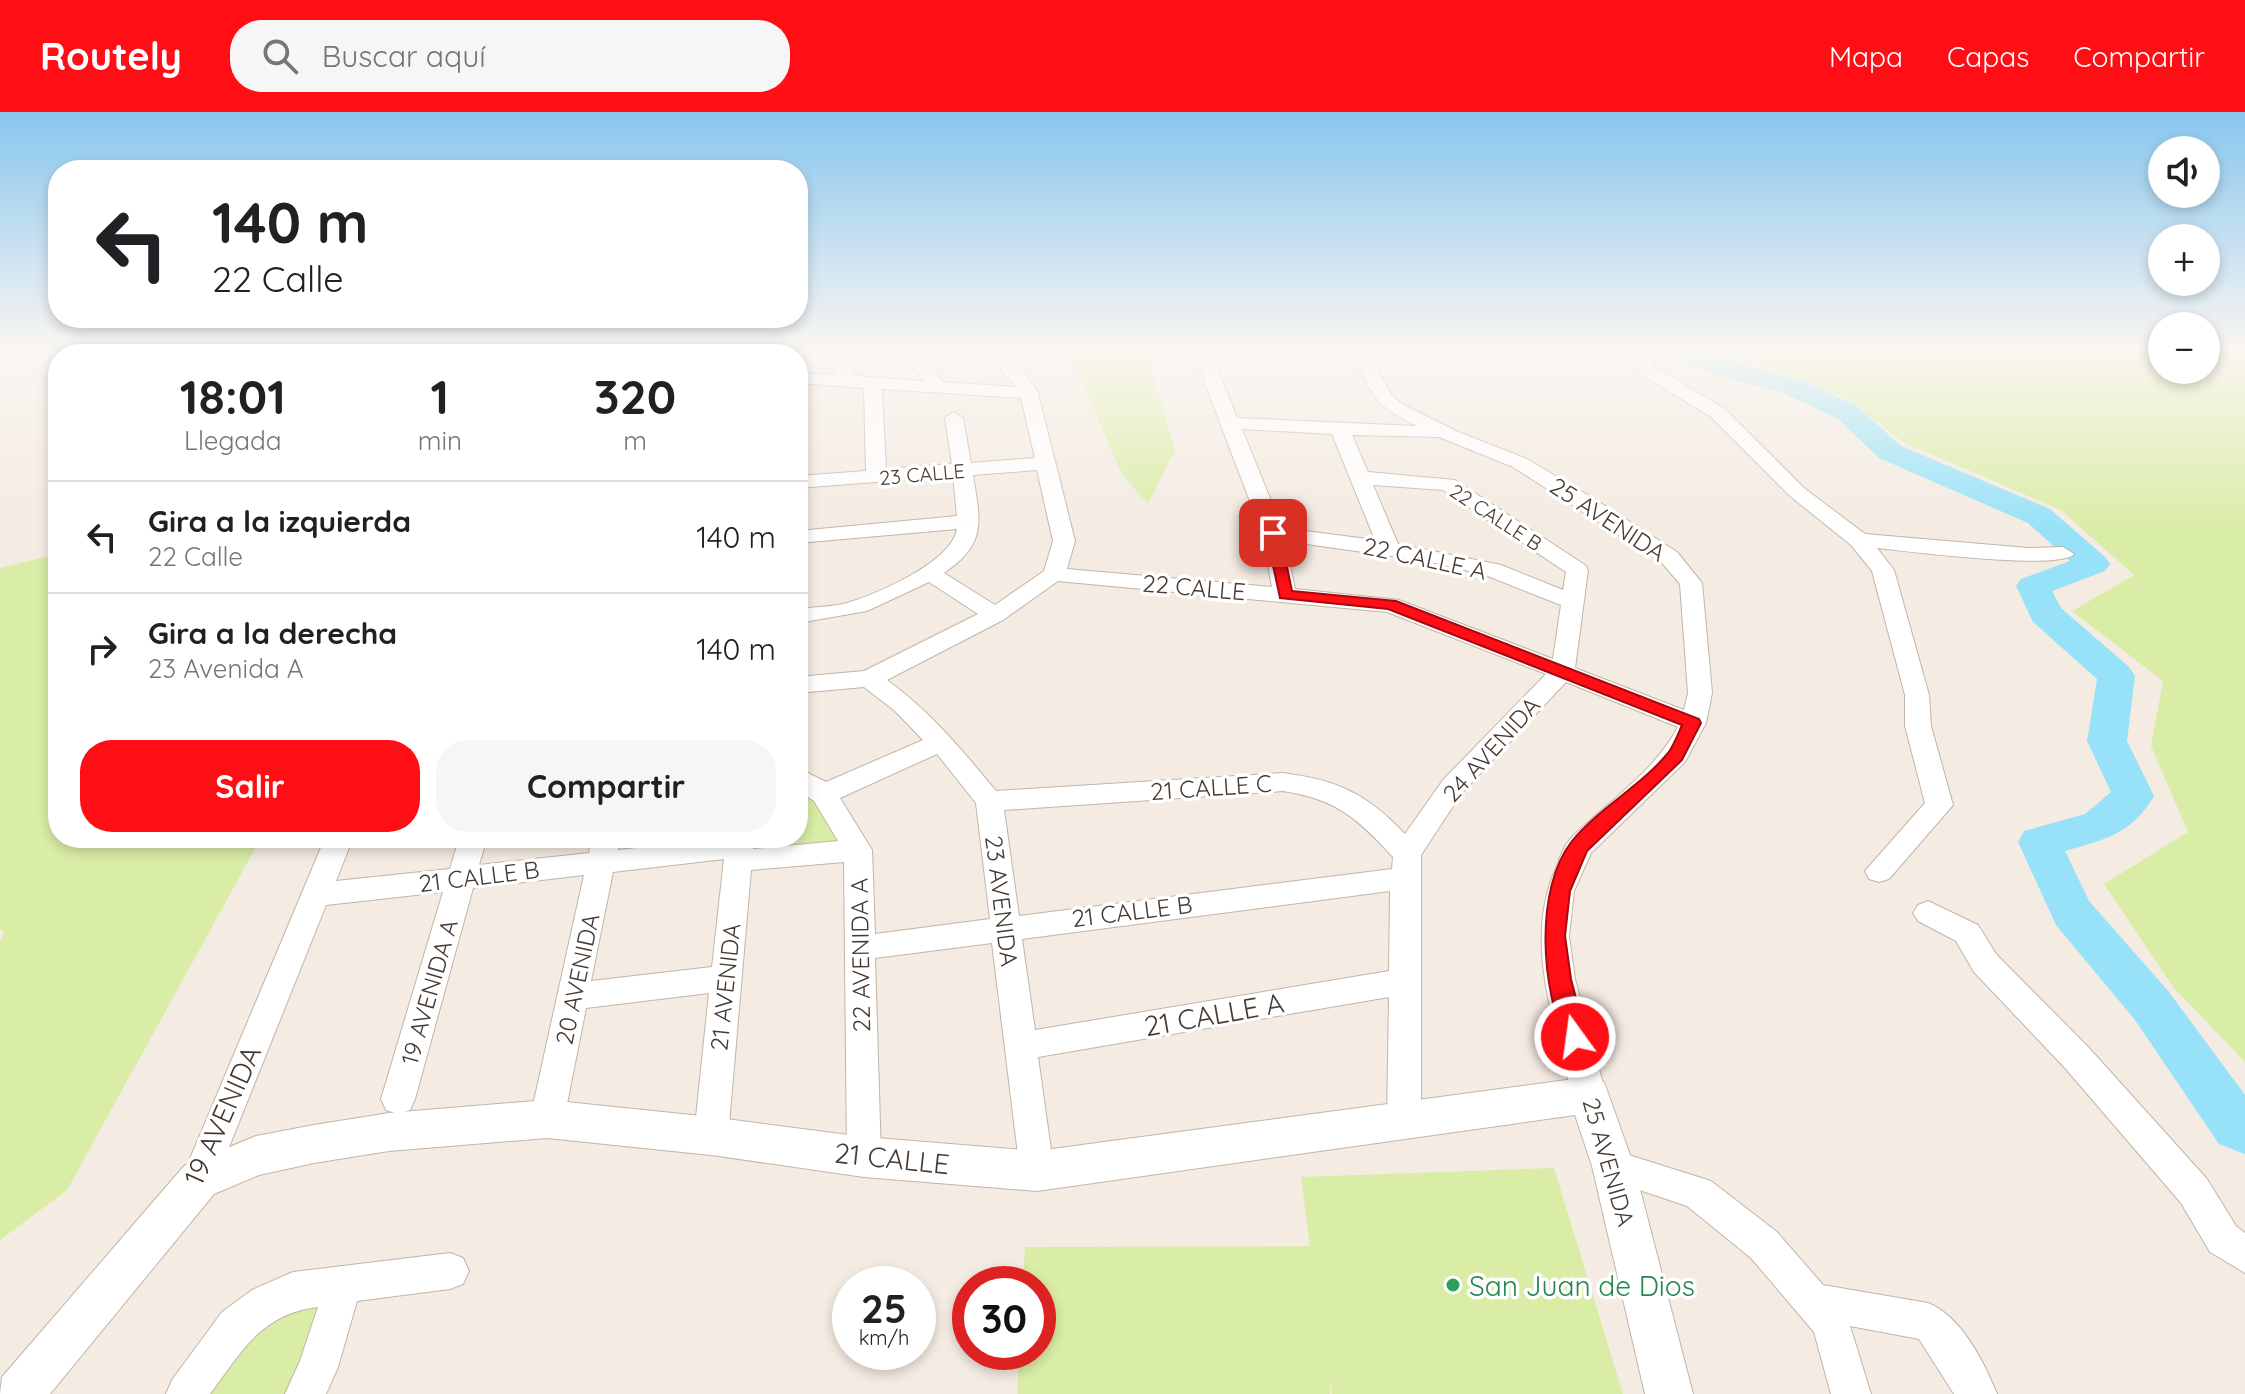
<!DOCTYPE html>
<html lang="es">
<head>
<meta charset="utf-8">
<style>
	body { margin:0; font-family:Quicksand,sans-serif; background:#f6f6f6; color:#202124; height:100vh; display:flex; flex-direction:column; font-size:30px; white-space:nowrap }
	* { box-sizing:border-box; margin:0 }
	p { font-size:26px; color:#757577 }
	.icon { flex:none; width:44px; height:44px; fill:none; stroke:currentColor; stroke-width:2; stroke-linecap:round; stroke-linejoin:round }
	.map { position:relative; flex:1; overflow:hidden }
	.panel { position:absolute; left:48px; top:232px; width:760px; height:504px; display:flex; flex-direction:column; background:#fff; border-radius:32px; box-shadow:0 4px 12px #0003 }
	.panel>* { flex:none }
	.hud { position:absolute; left:48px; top:48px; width:760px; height:168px; border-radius:32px; box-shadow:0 4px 12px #0003; background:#fff; color:#202124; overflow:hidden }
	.controls { position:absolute; left:2148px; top:24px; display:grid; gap:16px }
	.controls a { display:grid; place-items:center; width:72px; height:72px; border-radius:50%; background:#fff; box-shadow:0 4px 12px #0003; font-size:40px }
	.speed { position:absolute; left:832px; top:1154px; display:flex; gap:16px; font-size:40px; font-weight:700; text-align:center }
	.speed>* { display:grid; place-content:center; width:104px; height:104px; border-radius:50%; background:#fff; box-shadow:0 4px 12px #0003; line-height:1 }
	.speed small { font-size:20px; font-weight:400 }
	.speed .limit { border:12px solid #d22; background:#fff; color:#111 }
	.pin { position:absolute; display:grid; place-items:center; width:68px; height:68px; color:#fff; margin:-34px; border-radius:16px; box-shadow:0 4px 12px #0006 }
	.me { position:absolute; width:88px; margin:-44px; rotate:346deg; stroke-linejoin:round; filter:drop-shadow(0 0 6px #0008) }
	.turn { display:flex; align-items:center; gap:28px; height:168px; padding:0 32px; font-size:36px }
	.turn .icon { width:104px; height:104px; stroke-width:2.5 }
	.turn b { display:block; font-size:56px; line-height:68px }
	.eta { display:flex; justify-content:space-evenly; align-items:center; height:136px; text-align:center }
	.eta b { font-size:48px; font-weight:700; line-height:56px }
	.cta { display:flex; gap:16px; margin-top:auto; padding:16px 32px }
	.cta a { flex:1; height:92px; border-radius:32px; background:#ff0e16; color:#fff; font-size:32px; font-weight:700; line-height:92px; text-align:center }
	.cta a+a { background:#f6f6f6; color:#202124 }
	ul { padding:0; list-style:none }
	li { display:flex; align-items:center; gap:24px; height:112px; padding:0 32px; border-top:2px solid #e0e0e0 }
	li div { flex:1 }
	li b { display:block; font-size:30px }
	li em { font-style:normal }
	header { display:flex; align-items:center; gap:48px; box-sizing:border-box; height:112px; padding:0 40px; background:#ff0e16; color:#fff }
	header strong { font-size:38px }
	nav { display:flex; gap:44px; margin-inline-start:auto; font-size:28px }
	.search { width:560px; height:72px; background:#f6f6f6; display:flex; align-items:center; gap:20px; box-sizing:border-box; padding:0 28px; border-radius:32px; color:#757577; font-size:30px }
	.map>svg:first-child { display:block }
	.green { fill:#daeda6 }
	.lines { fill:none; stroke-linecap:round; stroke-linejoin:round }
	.river { fill:#97e2f8; fill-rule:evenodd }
	.minor-casing { stroke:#c3b4a7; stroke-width:2 }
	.tertiary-casing { stroke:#c3b4a7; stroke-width:2 }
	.minor { fill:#fff; fill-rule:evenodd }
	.tertiary { fill:#fff; fill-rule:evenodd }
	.route { fill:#ff0e16; stroke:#a6090e; stroke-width:2 }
	.leisure-dot { fill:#2e9e5b; stroke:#fff; stroke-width:3 }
	.labels { text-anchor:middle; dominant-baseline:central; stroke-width:7; stroke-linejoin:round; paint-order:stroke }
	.far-street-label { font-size:20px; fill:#463b32; stroke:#fff }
	.street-label { font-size:24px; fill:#463b32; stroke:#fff }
	.near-street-label { font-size:28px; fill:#463b32; stroke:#fff }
	.near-leisure-label { font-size:28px; fill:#27864d; stroke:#fff; text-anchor:start }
</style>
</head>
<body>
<header>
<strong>Routely</strong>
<div class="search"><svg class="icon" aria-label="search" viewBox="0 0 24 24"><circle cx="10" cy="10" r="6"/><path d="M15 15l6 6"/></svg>Buscar aquí</div>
<nav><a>Mapa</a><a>Capas</a><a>Compartir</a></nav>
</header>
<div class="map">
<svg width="2245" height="1282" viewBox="0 0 2245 1282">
	<rect width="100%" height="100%" fill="#f4ebe2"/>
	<!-- green -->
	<path class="green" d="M536 237H724L716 242H531Z
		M1064 237H1140L1149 251 1175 338 1148 392 1121 361 1072 245Z
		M1730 237H2162V258H2206V237H2245V950L2174 876 2104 772 2188 720 2151 634 2163 569 2072 499 2134 463 2061 398 1903 330 1844 285 1728 242Z
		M58 442V726H261L67 1078 0 1128V830L4 820 0 817V456Z
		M798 665 858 738 738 749 740 726H798Z
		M1554 1056 1623 1282H1332L1330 1272V1282H1017L1019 1240H1038V1172H1023L1025 1135 1310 1134 1301 1065Z
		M343 1175 305 1282H186L236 1214Z"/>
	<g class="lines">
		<!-- river -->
		<path class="river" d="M1679 237H1705L1743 253 1801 268 1857 294 1901 334 2050 397 2105 445 2110 452 2105 459 2052 479 2061 496 2129 555 2135 564 2127 629 2154 684C2132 722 2104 728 2065 739L2089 789 2169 880 2245 983V1042L2219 1032 2135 908 2056 813 2018 730 2024 719 2085 702 2111 680 2087 629 2097 567 2033 510 2016 474 2021 467 2070 449 2028 411 1879 346 1837 306 1781 280 1723 265 1682 248Z"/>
		<defs>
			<path id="minor" d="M820 237H838L857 264 924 269 899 237H917L943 270 1016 275 984 237H1003L1024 259 1038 281 1075 429 1067 457 1272 475 1262 421 1192 237H1210L1211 241 1367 237 1391 282 1400 291 1456 319 1527 347 1596 388 1677 440 1702 471 1712 581 1706 611 1685 650 1591 741 1574 779 1569 824 1575 867 1606 983 1601 993 1589 998 1577 993 1572 983C1555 909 1523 830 1556 756 1560 745 1564 733 1573 724 1609 689 1655 659 1678 615L1566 570 1461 682 1421 743V1008L1416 1019 1404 1023 1392 1019 1387 1008 1389 885 1038 945 1054 1059 1049 1071 1037 1075 1025 1071 1020 1059 992 831 875 846 881 1045 876 1056 864 1061 852 1056 847 1045 844 750 751 758 728 1024 723 1035 711 1040 699 1035 694 1024 709 881 586 896 564 1007 559 1018 547 1022 535 1018 530 1007 584 763 473 776 415 987 410 998 398 1002 386 998 381 987 443 780 326 793 211 1080 199 1085 187 1080 181 1068 325 726H353L336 769 450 757 459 726H487L479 753 589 741 592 726H620L618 738 726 726H754L753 737 838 729 814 689 798 678V656L826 670 923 628 895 599 864 575 798 581V565L864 559 978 502 929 470 867 499 798 511V497C814 495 832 495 847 491 877 482 952 450 957 417L798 431V419L957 404 953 364 798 376V364L866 359 864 276 798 271V261L838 263ZM1355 248C1375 288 1377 294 1417 314L1237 306 1215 251ZM882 277 1021 286 1035 346 971 351 963 306 954 300 945 306 952 352 886 357ZM1242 317 1332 322 1375 428 1282 416ZM1352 323 1439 325 1513 355 1661 450 1680 472 1688 581 1684 598 1575 556 1588 458 1585 453 1455 368 1368 360ZM1037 358 1053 429 1044 459 995 493 944 461C988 431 980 409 973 363ZM1373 373 1443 378 1566 460 1563 478 1501 453 1398 432ZM1285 429 1427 449 1485 463 1561 493 1553 547 1399 488 1295 477ZM1058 469 1387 500 1546 562 1443 668 1405 722C1367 682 1338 668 1283 661L996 679C962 638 930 599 887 568L1003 508ZM937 642 976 691 990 807 875 822 872 738 840 686ZM1283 679C1336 687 1357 706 1393 745L1392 757 1019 804 1004 698ZM724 747 712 855 591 869 613 760ZM1390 779 1389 859 1035 918 1022 827Z
				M1628 237H1646L1654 255 1725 297 1804 376 1865 422 2028 436 2063 435 2074 442C2060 459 1906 439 1877 436L1894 458 1929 583 1931 614 1953 693 1889 767 1879 770 1869 767 1865 759 1925 691 1905 614V583L1872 459 1851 433 1790 384 1711 305 1642 263 1631 249Z
				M1928 789 1978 813 1996 842 2089 936 2207 1067 2236 1114 2245 1121V1161L2210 1140 2181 1091 2065 956 1974 860 1956 829 1918 809 1913 801 1918 793Z
				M1613 1038 1711 1069 1777 1120 1823 1173 1928 1191C1961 1204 1984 1250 1997 1282H1954L1919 1227 1850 1214 1871 1282H1831L1814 1220 1751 1146 1687 1094 1601 1065 1596 1054 1601 1043Z
				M450 1141 463 1146 469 1159 463 1172 450 1177 357 1189 338 1255 326 1282H285L300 1249 318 1195C261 1202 242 1239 210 1282H166L172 1268 222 1200 252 1178 293 1160Z"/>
			<path id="tertiary" d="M1589 965 1604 970 1634 1054 1693 1282H1645L1592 1054 1575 1003 1037 1079 864 1065 711 1043 547 1026 389 1039 314 1051 259 1063 214 1082 50 1282H0L2 1265 184 1054 256 1024 314 1013 389 1001 547 988 711 1005 864 1025 1037 1039Z"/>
		</defs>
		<!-- minor casing -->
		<use href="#minor" class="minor-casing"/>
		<!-- tertiary casing -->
		<use href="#tertiary" class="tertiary-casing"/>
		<!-- minor -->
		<use href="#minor" class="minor"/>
		<!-- tertiary -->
		<use href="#tertiary" class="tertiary"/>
	</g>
	<!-- sky -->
	<linearGradient id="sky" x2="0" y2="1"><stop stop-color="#87c6ee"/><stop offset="0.57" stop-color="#faf6f2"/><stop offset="1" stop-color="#faf6f2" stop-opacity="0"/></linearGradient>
	<rect width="2245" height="417" fill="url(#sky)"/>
	<!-- route -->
	<path class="route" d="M1273 416 1280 421 1292 479 1396 489 1699 607 1701 611 1682 648 1587 739 1570 779 1565 824 1571 867 1586 925 1583 931 1575 934 1567 931C1541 879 1534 777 1572 729 1599 696 1641 674 1668 641 1674 633 1678 622 1682 613L1388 497 1280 486 1266 421Z"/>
	<!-- markers -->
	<circle class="leisure-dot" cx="1453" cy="1173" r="8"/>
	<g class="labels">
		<!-- far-street labels -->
		<g class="far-street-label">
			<text transform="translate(922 362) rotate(-5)">23 CALLE</text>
			<text transform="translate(1496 405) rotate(33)">22 CALLE B</text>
		</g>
		<!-- street labels -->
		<g class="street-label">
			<text transform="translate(1608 407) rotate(33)">25 AVENIDA</text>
			<text transform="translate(1425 446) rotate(12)">22 CALLE A</text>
			<text transform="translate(1194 475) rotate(5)">22 CALLE</text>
			<text transform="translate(1491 637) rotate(-48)">24 AVENIDA</text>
			<text transform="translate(1211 675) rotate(-4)">21 CALLE C</text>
			<text transform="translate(479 764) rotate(-7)">21 CALLE B</text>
			<text transform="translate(1002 789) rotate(83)">23 AVENIDA</text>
			<text transform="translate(1132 799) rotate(-7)">21 CALLE B</text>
			<text transform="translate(860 843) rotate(-91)">22 AVENIDA A</text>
			<text transform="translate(577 867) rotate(-78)">20 AVENIDA</text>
			<text transform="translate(725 875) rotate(-84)">21 AVENIDA</text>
			<text transform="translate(429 880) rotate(-74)">19 AVENIDA A</text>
			<text transform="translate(1609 1050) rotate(74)">25 AVENIDA</text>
		</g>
		<!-- near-street labels -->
		<g class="near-street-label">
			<text transform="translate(1214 902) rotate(-10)">21 CALLE A</text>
			<text transform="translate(222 1003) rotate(-66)">19 AVENIDA</text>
			<text transform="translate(892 1046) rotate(6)">21 CALLE</text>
		</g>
		<!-- near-leisure labels -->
		<g class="near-leisure-label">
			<text x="1469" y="1173">San Juan de Dios</text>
		</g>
	</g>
</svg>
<div class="controls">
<a><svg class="icon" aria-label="sound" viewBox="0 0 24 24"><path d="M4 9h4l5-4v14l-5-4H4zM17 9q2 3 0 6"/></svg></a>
<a>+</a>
<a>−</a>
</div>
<div class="speed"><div>25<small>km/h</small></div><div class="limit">30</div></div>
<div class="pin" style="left:1273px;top:421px;background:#d93025"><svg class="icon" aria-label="arrive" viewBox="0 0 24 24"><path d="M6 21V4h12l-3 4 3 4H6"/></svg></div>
<svg class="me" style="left:1575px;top:925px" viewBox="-20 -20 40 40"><circle r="17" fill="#ff0e16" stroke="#fff" stroke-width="3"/><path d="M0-11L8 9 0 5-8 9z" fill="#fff"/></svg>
<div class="hud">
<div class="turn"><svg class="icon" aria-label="left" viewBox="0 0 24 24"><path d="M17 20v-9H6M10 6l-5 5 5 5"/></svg><div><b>140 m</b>22 Calle</div></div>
</div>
<section class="panel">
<div class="eta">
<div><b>18:01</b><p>Llegada</p></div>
<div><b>1</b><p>min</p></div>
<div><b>320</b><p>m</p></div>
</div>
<ul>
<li><svg class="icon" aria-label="left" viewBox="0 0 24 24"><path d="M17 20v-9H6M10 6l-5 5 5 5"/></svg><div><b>Gira a la izquierda</b><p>22 Calle</p></div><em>140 m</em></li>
<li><svg class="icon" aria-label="right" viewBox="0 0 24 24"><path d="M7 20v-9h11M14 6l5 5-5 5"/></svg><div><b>Gira a la derecha</b><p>23 Avenida A</p></div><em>140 m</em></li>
</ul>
<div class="cta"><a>Salir</a><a>Compartir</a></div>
</section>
</div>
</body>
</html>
